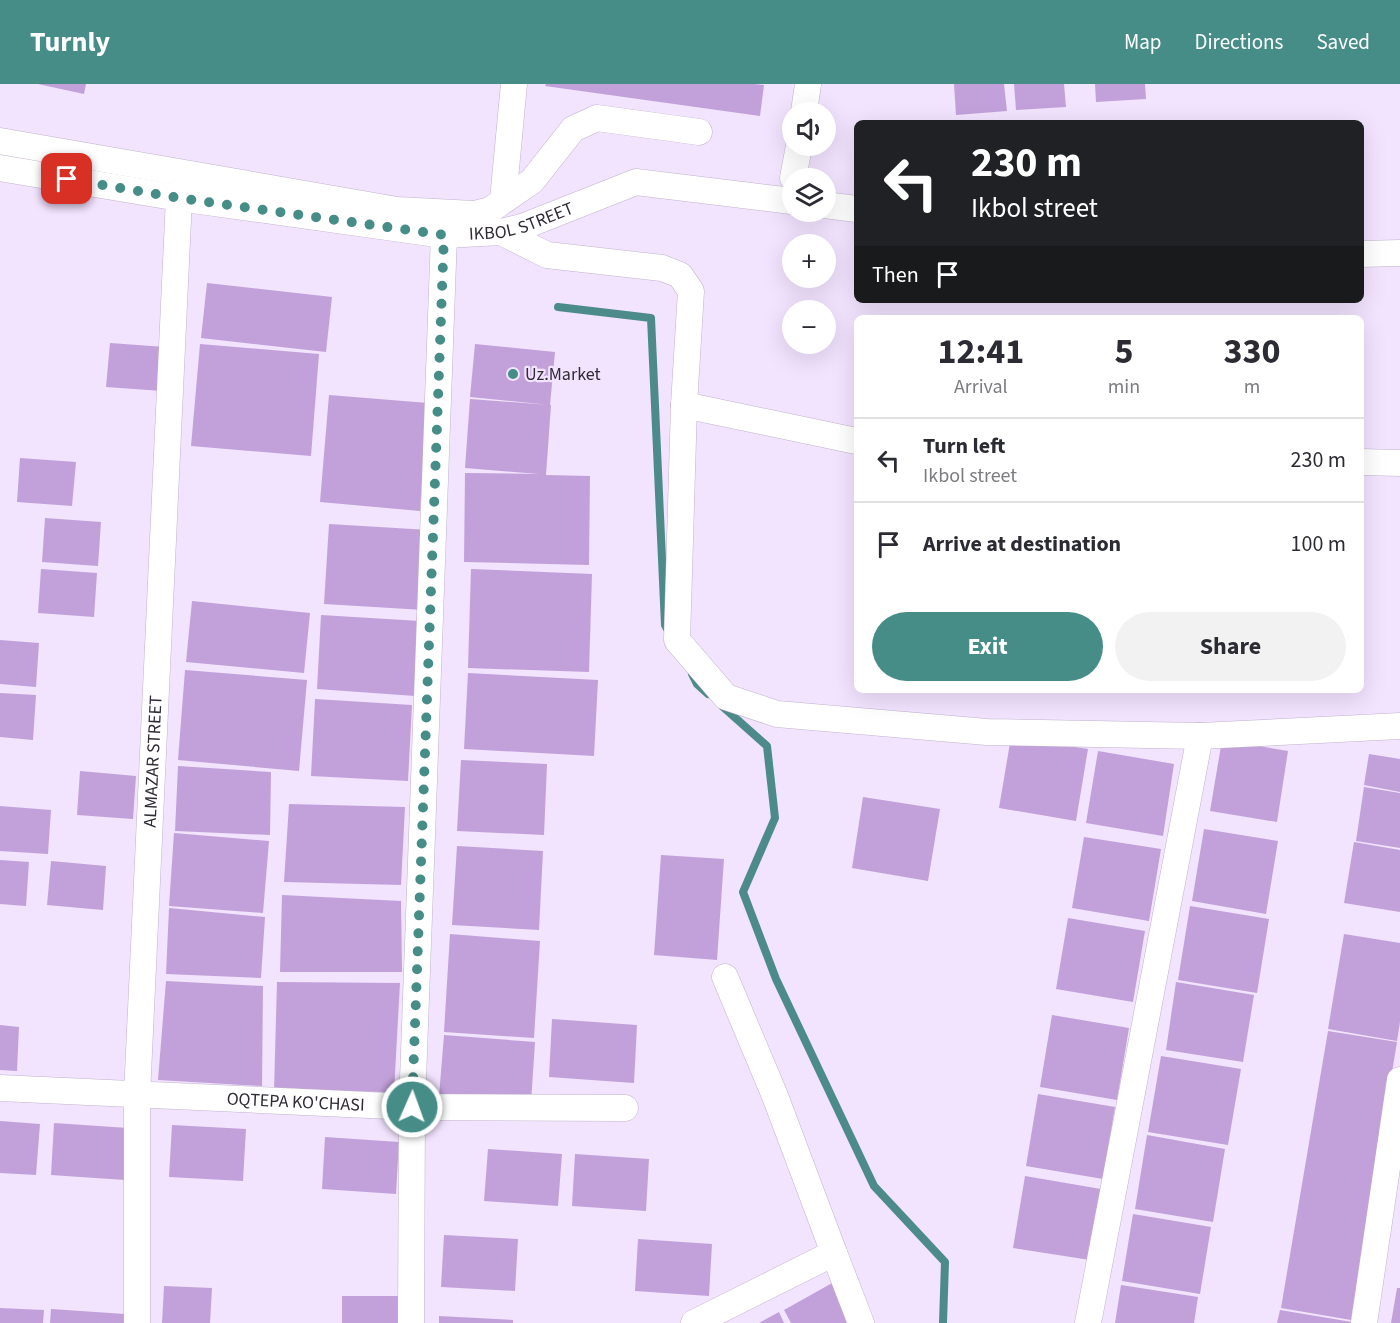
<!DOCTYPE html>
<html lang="en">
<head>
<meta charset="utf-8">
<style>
	body { margin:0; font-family:"Source Sans 3",sans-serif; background:#f2f2f3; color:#2b2b33; height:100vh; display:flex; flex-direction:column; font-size:22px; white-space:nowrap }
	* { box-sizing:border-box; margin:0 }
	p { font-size:20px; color:#7c7c81 }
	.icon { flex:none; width:33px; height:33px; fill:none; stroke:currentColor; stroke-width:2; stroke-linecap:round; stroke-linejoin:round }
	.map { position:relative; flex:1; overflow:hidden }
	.drawer { position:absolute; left:854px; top:231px; width:510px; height:378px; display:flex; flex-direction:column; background:#fff; border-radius:9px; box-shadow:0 6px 24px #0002 }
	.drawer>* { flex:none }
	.hud { position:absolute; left:854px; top:36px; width:510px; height:183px; border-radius:9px; box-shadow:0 6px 24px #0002; background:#202124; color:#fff; overflow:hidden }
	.fabs { position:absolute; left:782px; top:18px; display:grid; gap:12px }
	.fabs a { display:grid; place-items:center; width:54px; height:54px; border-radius:50%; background:#fff; box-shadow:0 6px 24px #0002; font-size:30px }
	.pin { position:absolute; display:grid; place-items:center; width:51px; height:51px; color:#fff; margin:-26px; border-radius:12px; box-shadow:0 3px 9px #0006 }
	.me { position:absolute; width:66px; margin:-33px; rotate:2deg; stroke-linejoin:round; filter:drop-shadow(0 0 4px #0008) }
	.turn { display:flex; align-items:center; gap:21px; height:126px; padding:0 18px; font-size:27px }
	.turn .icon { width:78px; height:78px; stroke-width:2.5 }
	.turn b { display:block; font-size:42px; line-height:51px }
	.then { display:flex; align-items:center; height:57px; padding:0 18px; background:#0003; gap:12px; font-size:22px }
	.eta { display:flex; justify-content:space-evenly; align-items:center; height:102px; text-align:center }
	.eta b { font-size:36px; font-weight:700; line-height:42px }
	.cta { display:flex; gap:12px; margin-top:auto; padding:12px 18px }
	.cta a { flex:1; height:69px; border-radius:36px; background:#468d88; color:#fff; font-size:24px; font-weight:700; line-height:69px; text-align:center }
	.cta a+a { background:#f2f2f3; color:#2b2b33 }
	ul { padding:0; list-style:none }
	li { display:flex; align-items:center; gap:18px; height:84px; padding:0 18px; border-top:2px solid #e1e1e2 }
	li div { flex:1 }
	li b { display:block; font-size:22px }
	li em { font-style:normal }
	header { display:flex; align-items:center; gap:36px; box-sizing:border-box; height:84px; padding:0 30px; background:#468d88; color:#fff }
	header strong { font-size:28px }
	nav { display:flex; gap:33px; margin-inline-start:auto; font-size:21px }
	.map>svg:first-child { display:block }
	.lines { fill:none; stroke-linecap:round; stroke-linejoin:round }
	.stream { stroke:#4d8b8a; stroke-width:8 }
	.building { fill:#c2a1da }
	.minor-casing { stroke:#c1b3cd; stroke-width:27 }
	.minor { stroke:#fff; stroke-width:26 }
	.route { stroke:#468d88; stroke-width:10; stroke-dasharray:0 18 }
	.poi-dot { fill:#468d88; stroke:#f2e3fe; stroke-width:2 }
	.labels { text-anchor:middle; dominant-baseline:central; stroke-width:4.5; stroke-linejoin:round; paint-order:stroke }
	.street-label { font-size:18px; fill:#302b35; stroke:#f2e3fe }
	.poi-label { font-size:18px; fill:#302b35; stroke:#f2e3fe; text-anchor:start }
</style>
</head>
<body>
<header>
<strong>Turnly</strong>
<nav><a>Map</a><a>Directions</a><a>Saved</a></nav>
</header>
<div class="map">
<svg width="1400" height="1239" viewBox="0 0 1400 1239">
	<rect width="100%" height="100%" fill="#f2e3fe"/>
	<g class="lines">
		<!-- stream -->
		<path class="stream" d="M558 223 651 234 665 541 667 545
			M692 590 697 600 708 610
			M722 622 767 662 775 734 743 808 776 895 874 1102 945 1178 943 1239"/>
	</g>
	<!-- building -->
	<path class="building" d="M38 0H86L84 10Z
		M546 0H754L764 1 760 32 545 2Z
		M954 0H1004L1007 27 956 31Z
		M1014 0H1064L1066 23 1016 26Z
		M1095 0H1145L1146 15 1096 18Z
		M207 199 332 213 326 268 201 254Z
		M110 259 165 263 162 307 106 303Z
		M200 260 319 270 311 372 191 362Z
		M475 260 555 268 550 321 470 313Z
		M329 311 428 319 420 427 320 418Z
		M470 315 551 321 546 391 590 392 589 481 464 478 465 389 539 390 465 384Z
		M20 374 76 378 72 422 17 418Z
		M45 434 101 438 98 482 42 478Z
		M329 440 429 446 424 526 324 520Z
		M41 485 97 489 94 533 38 529Z
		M471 485 592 490 589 588 468 584Z
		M192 517 310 529 304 589 186 578Z
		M321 531 420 537 415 612 317 605Z
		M0 556 39 559 36 603 0 600Z
		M185 586 307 596 299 687 178 676Z
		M468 589 598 596 594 672 464 665Z
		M0 609 36 611 33 656 0 653Z
		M315 615 412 621 408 697 311 692Z
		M1011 653 1088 665 1076 737 999 724Z
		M1222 656 1288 667 1277 738 1210 727Z
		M1098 667 1174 680 1163 752 1086 739Z
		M1369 670 1400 675V708L1364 701Z
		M461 676 547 680 544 751 457 747Z
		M178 682 271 688 270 751 175 747Z
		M80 687 136 692 133 735 77 731Z
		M1364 703 1400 709V764L1356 757Z
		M863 713 940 725 928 797 852 784Z
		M289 720 405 723 401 801 284 798Z
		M0 722 51 726 48 770 0 767Z
		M1204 745 1278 757 1266 830 1192 817Z
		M174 749 269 757 263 829 169 822Z
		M1084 753 1161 765 1149 837 1072 824Z
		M1354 758 1400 766V828L1344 819Z
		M457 762 543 767 539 846 452 841Z
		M661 771 724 775 717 876 654 871Z
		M0 776 29 778 26 822 0 820Z
		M51 777 106 782 103 826 47 821Z
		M282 811 401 817 402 888H280Z
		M1190 822 1269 835 1257 909 1178 896Z
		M169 824 265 833 261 894 166 890Z
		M1068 834 1145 847 1133 918 1056 905Z
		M450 850 540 857 534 954 444 948Z
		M1344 850 1400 859V938L1397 957 1328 945Z
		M166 897 263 902 262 1002 158 996Z
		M277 898 400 899 394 1008 274 1007Z
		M1176 898 1254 911 1243 978 1166 966Z
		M1052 931 1129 944 1117 1016 1040 1003Z
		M552 935 637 941 634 999 549 993Z
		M0 941 19 943 17 987 0 986Z
		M1328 947 1397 958 1351 1236 1281 1224Z
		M444 951 535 958 531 1019 439 1012Z
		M1161 972 1241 985 1228 1061 1148 1048Z
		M1038 1010 1115 1023 1103 1095 1026 1082Z
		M0 1037 40 1040 36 1091 0 1089Z
		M54 1039 128 1044 125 1096 51 1091Z
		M172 1041 246 1045 243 1097 169 1093Z
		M1147 1051 1225 1065 1213 1138 1135 1125Z
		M325 1053 399 1058 396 1110 322 1105Z
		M488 1065 562 1070 558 1122 484 1117Z
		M575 1070 649 1075 646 1127 572 1122Z
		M1025 1092 1101 1105 1090 1176 1013 1164Z
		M1133 1130 1211 1143 1200 1210 1122 1197Z
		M444 1151 518 1155 515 1207 441 1203Z
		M638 1155 712 1160 709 1212 635 1207Z
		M834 1198 857 1239H791L784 1226Z
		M1121 1201 1198 1213 1194 1239H1115Z
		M164 1202 212 1204 210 1239H162Z
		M1397 1204H1400V1239H1391Z
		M342 1212H401L400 1239H342Z
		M0 1224 44 1226 43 1239H0Z
		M51 1225 125 1230 124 1239H50Z
		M1280 1226 1352 1238V1239H1277Z
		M779 1228 784 1239H759Z
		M439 1232 513 1236V1239H439Z"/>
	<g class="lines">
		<defs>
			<g id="minor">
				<path d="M804 28 808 0"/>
				<path d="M0 57 397 126 474 130 490 126 532 97 573 45 597 34 699 48"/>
				<path id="s1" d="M0 84 179 114 444 151 501 148 522 143 636 98 792 117"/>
				<path d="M793 94 799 62"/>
				<path d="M503 116 514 0"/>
				<path d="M825 121 856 125"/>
				<path d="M501 148 547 171 662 184 680 191 691 207 684 321 677 556 726 613 777 630 987 648 1200 652 1400 642"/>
				<path d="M1360 170 1400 169"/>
				<path d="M684 321 856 357"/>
				<path d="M1360 378 1400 379"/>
				<path d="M725 893 775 1012 834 1169"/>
				<path id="s2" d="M0 1004 412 1023 625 1024"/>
				<path id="s3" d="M137 1239V1011L179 114"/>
				<path d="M411 1239 412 1023 444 151"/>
				<path d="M694 1239 834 1169 861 1239"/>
				<path d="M1088 1239 1200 652"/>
				<path d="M1364 1239 1400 996"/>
			</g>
		</defs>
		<!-- minor casing -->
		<use href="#minor" class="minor-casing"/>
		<!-- minor -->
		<use href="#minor" class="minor"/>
	</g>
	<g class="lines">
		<!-- route -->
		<path class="route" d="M67 95 179 114 444 151 412 1023"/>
	</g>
	<!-- markers -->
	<circle class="poi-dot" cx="513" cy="290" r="6"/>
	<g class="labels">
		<!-- street labels -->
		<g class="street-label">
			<text stroke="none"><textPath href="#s1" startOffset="528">IKBOL STREET</textPath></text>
			<text stroke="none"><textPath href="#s3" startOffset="562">ALMAZAR STREET</textPath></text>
			<text stroke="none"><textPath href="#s2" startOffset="296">OQTEPA KO'CHASI</textPath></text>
		</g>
		<!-- poi labels -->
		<g class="poi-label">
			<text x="525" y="290">Uz.Market</text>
		</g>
	</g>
</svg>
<div class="fabs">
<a><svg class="icon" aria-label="sound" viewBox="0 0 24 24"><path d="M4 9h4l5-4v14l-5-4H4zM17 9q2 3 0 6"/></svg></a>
<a><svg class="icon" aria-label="layers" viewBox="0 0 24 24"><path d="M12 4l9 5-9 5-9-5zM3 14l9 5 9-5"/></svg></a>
<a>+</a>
<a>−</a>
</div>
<div class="pin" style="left:67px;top:95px;background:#d93025"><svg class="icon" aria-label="arrive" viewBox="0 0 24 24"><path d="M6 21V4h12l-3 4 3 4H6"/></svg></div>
<svg class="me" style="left:412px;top:1023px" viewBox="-20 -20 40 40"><circle r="17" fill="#468d88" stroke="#fff" stroke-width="3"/><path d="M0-11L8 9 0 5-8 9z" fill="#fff"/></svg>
<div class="hud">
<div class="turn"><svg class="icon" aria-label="left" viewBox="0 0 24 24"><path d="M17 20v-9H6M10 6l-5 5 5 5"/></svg><div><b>230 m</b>Ikbol street</div></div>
<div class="then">Then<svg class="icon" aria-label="arrive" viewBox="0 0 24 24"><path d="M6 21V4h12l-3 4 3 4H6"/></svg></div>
</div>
<section class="drawer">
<div class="eta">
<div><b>12:41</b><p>Arrival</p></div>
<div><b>5</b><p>min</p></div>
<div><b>330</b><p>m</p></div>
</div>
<ul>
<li><svg class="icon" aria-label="left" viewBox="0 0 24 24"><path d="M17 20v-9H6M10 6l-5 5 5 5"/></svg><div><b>Turn left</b><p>Ikbol street</p></div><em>230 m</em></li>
<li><svg class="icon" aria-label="arrive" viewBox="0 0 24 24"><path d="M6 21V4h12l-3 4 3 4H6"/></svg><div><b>Arrive at destination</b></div><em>100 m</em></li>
</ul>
<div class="cta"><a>Exit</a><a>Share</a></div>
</section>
</div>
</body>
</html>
